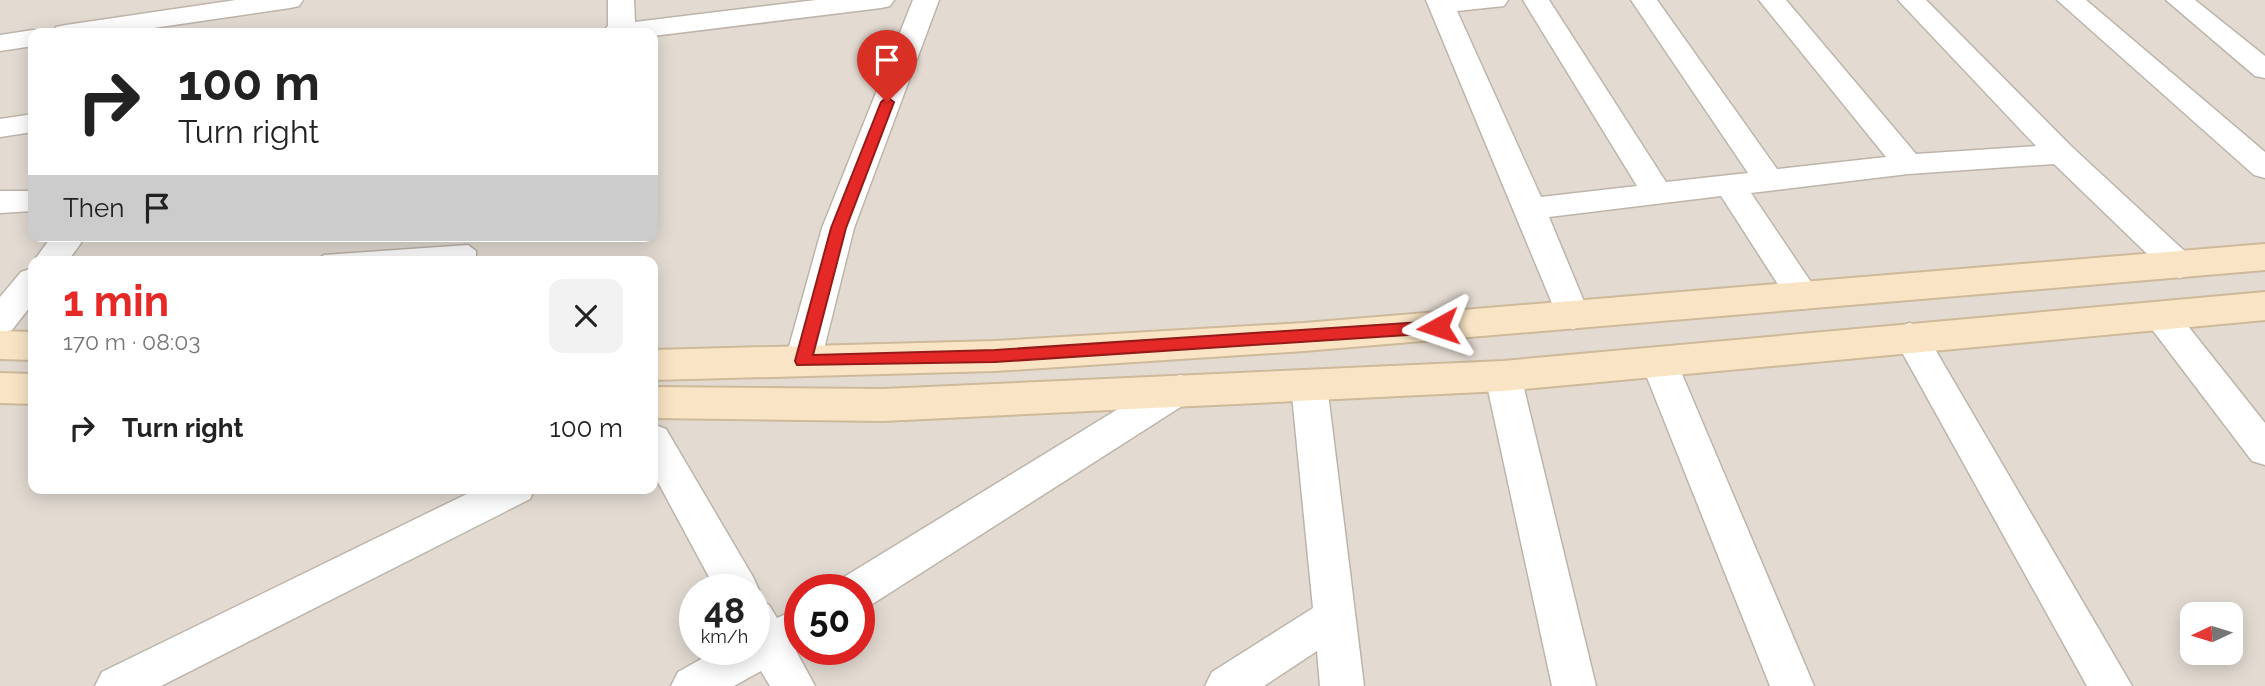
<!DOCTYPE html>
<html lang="en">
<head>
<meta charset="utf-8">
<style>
	body { margin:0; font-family:Raleway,sans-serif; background:#f2f2f2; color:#222; height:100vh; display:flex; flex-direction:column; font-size:26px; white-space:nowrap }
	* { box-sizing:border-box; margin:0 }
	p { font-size:23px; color:#767676 }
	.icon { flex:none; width:38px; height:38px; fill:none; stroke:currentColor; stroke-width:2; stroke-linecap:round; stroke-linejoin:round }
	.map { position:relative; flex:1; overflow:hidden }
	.drawer { position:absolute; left:28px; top:256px; width:630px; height:238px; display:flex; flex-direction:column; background:#fff; border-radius:14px; box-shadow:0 4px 18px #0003 }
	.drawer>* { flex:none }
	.top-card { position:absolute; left:28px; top:28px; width:630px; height:214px; border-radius:14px; box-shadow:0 4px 18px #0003; background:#fff; color:#222; overflow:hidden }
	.needle { width:46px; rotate:266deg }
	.fabs { position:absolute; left:2180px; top:602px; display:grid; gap:14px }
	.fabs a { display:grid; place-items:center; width:63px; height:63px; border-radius:14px; background:#fff; box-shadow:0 4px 18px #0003; font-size:35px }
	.speed { position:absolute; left:679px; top:574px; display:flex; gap:14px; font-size:35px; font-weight:700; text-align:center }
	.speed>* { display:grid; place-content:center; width:91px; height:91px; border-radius:50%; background:#fff; box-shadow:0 4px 18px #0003; line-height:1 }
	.speed small { font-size:18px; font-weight:400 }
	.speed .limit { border:10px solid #d22; background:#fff; color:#111 }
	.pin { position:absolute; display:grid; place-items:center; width:60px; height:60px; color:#fff; margin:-72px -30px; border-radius:50% 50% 50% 0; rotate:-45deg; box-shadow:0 0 7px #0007 }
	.pin .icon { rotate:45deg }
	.me { position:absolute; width:77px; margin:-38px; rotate:265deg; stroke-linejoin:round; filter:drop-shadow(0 0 5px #0008) }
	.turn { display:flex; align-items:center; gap:24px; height:147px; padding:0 35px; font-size:32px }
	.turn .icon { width:91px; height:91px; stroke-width:2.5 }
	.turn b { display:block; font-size:49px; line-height:60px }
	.then { display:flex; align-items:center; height:66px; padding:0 35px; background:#0003; gap:14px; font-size:26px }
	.round { display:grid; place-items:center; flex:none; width:74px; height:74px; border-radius:14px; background:#f2f2f2 }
	.headline { display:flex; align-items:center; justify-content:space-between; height:119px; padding:0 35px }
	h1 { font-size:42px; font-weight:700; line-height:52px; color:#e42926 }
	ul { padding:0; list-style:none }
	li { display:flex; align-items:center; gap:21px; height:105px; padding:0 35px }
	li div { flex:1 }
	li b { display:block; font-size:26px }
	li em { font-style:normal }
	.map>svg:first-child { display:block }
	.residential { fill:#e3dbd2; fill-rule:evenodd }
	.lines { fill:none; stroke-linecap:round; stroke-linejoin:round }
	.lane-casing { stroke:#bdb4aa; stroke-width:3 }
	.street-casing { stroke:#bdb4aa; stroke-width:3 }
	.secondary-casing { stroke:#ceb99a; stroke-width:4 }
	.lane { fill:#fff; fill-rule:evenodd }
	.street { fill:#fff; fill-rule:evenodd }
	.secondary { fill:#f9e5c5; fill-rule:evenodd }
	.route { fill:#e42926; stroke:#941b19; stroke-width:2 }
</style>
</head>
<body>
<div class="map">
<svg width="2265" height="686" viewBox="0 0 2265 686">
	<rect width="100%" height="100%" fill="#f0eae3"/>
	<!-- residential -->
	<path class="residential" d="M0 0H2265V686H0ZM33 33H653V236H33ZM33 261H653V488H33ZM695 590H754V649H695ZM800 590H859V649H800ZM2193 614H2231V653H2193Z"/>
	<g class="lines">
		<defs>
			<path id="lane" d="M468 245 476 251V261H460V257L410 261H316L324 255Z"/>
			<path id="street" d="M236 0H303L299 6 290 8 119 33H52L56 27 66 25Z
				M608 0H634L635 22 816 0H894L890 6 881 8 653 36V33H601L608 26Z
				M913 0H939L854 228 821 361 816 370 803 374 790 370 785 361 822 228Z
				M1426 0H1508L1504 6 1457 11 1541 197 1637 186 1523 0H1549L1666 182 1748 173 1631 0H1657L1777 169 1886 157 1759 0H1786L1916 154 2036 146 1898 0H1926L2072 147 2192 258 2197 266 2192 274 2180 278 2168 274 2054 164 1908 174 1751 193 1821 297 1816 306 1804 309 1792 306 1721 196 1549 217 1590 316 1585 325 1573 329 1561 325Z
				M2057 0H2086L2265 152V178L2254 175Z
				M2166 0H2195L2265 56V78L2255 76Z
				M33 30 43 33H33V46L0 51V35Z
				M33 114V132L0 137V119Z
				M0 191H33V211L0 213Z
				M52 236H86L68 261 33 262Z
				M33 268V303L12 330 0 334V297L21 272Z
				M2160 303 2172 306 2265 423V465L2252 461 2148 324 2143 315 2148 306Z
				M1910 323 1922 327 2132 686H2087L1893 336 1898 327Z
				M1658 347 1671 351 1676 360 1814 686H1770L1640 360 1645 351Z
				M1503 362 1516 366 1521 376 1596 686H1552L1485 376 1490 366Z
				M1309 371 1322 375 1327 385 1364 686H1320L1317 651 1264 686H1205L1212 672 1313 608 1291 385 1296 375Z
				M1180 375 1193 379 1198 389 1193 399 874 603 859 608V590H839L844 577 1167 379Z
				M653 424 666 429 753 577 759 590 754 599V590H716L653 473Z
				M479 488H535L530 499 161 686H95L102 672Z
				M754 599 769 605 777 618 800 608V649L796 651 815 686H770L761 671 734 686H671L678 672 719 649H754Z"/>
			<path id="secondary" d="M2265 244V270L1304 351 995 371 653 380V350L995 341 1304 323Z
				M2265 292V320L1503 391 883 421 653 418V387L883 389 1503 361Z
				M0 331 33 332V360L0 359Z
				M0 373 33 374V404L0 403Z"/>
		</defs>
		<!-- lane casing -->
		<use href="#lane" class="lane-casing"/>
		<!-- street casing -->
		<use href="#street" class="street-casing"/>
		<!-- secondary casing -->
		<use href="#secondary" class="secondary-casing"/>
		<!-- lane -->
		<use href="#lane" class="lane"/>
		<!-- street -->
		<use href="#street" class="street"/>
		<!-- secondary -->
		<use href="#secondary" class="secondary"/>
	</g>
	<!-- route -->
	<path class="route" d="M887 97 894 102 846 228 813 355 995 350 1438 321 1446 327 1438 333 995 362 797 365 795 361 831 228 881 102Z"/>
</svg>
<div class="fabs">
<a><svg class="needle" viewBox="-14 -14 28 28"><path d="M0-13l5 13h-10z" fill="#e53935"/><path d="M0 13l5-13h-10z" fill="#767676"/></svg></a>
</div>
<div class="speed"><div>48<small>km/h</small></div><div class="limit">50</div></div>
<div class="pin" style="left:887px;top:102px;background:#d93025"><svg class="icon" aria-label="arrive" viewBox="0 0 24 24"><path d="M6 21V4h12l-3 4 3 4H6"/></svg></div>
<svg class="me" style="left:1438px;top:327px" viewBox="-20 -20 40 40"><path d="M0-17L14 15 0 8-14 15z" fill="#e42926" stroke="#fff" stroke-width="4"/></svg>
<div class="top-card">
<div class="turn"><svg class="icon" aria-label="right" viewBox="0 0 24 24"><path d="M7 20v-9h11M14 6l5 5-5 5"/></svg><div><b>100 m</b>Turn right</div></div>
<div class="then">Then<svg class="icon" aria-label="arrive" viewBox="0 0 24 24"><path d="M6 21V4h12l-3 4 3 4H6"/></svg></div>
</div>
<section class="drawer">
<div class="headline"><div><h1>1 min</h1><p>170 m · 08:03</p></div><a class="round"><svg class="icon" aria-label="close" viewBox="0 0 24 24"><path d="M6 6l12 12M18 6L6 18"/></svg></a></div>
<ul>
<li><svg class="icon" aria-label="right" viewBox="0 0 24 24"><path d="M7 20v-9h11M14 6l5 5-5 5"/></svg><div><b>Turn right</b></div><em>100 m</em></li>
</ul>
</section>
</div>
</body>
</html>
